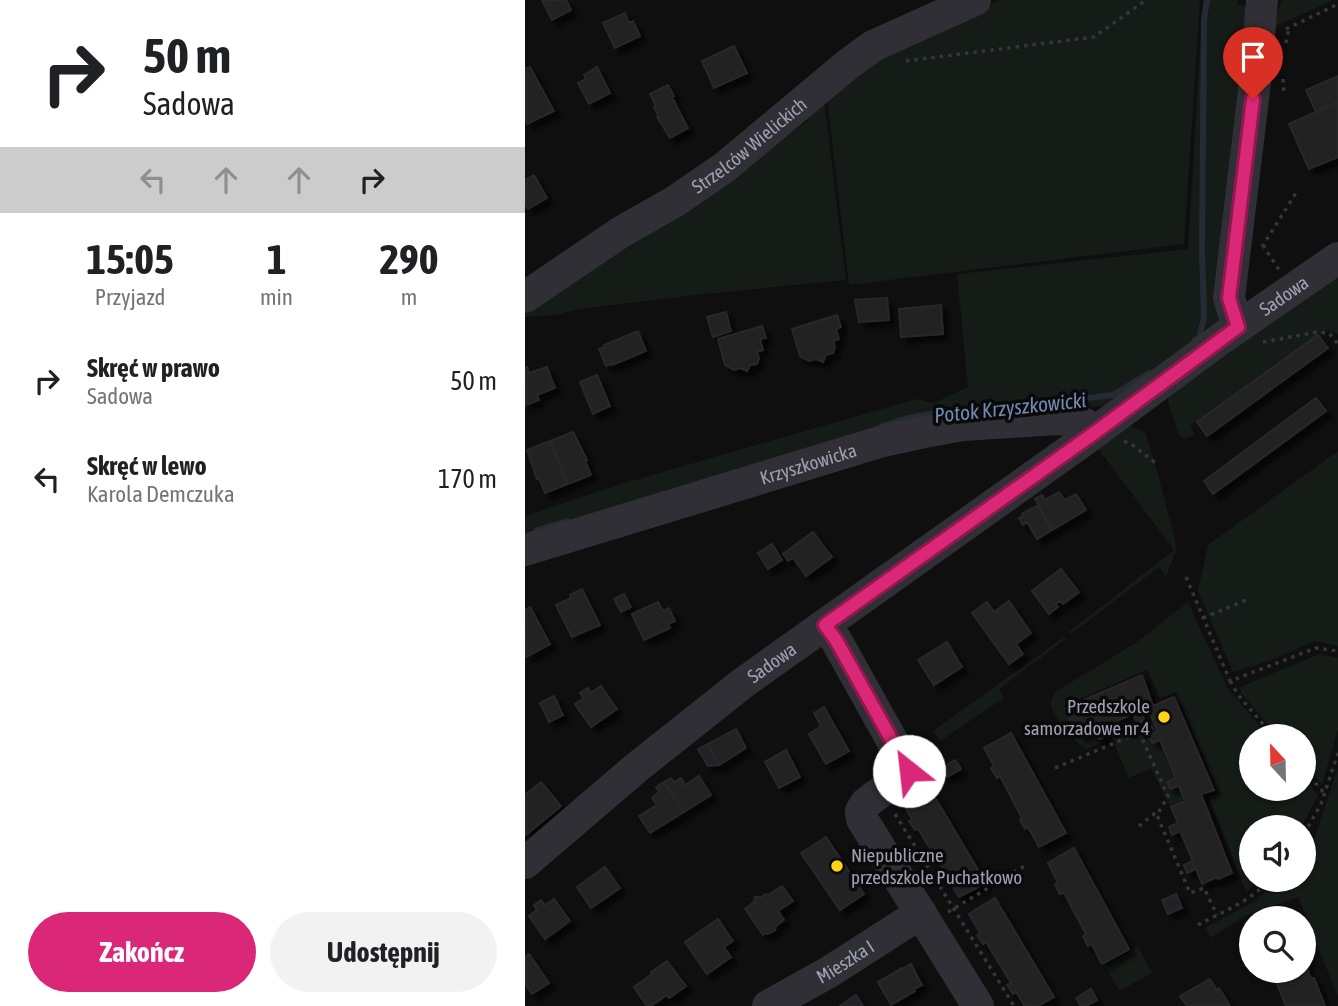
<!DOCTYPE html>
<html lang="pl">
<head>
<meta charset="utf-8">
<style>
	body { margin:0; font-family:"Asap Condensed",sans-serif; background:#f2f2f2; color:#202124; height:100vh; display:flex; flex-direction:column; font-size:26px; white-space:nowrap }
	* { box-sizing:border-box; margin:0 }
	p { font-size:23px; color:#757577 }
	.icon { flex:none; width:38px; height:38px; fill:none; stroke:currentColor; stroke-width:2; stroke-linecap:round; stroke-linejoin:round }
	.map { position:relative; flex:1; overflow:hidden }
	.drawer { display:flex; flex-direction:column; background:#fff; width:525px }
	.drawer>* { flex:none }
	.banner { background:#fff; color:#202124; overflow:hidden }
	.needle { width:46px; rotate:338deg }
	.tools { position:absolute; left:714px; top:724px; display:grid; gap:14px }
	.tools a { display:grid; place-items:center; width:77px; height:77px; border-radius:50%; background:#fff; box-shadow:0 2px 5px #0004; font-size:35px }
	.pin { position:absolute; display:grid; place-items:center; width:60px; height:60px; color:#fff; margin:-72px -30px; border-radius:50% 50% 50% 0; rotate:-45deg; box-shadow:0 0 7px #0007 }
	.pin .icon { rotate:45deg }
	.me { position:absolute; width:77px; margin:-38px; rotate:331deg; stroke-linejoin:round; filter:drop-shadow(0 0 5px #0008) }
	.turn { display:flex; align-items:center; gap:24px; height:147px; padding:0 28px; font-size:32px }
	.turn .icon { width:91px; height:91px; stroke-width:2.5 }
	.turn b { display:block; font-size:49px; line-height:60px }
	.lanes { display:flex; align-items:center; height:66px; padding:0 28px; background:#0003; justify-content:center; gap:35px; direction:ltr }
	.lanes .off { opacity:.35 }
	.eta { display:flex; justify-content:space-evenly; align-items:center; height:119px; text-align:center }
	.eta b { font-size:42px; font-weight:700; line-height:49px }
	.button { display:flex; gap:14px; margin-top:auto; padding:14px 28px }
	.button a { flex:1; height:80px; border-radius:42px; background:#db2777; color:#fff; font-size:28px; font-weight:700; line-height:80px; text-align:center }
	.button a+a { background:#f2f2f2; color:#202124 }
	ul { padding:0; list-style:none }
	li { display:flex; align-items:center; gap:21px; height:98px; padding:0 28px }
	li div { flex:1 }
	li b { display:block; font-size:26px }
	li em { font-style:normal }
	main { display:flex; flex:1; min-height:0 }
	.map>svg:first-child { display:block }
	.green { fill:#151b17 }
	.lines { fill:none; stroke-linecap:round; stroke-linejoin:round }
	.stream { stroke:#242b34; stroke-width:6 }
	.building { fill:#222224; stroke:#29282c; stroke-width:2; filter:url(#shadow) }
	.path { stroke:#35363d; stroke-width:3.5; stroke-dasharray:3.5 5; stroke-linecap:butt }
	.minor { stroke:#2f2f35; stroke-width:32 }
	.route-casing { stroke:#8e194d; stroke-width:18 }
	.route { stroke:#db2777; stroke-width:12 }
	.poi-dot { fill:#ffd418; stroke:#0a0a0b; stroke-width:2.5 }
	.labels { text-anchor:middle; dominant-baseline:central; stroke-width:7; stroke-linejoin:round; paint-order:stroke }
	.street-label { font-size:19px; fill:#9ea1b3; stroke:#0a0a0b }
	.poi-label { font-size:19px; fill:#9ea1b3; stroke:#0a0a0b; text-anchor:end }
	.water-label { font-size:21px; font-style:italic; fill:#718ab2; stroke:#0a0a0b }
</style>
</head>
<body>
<main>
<section class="drawer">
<div class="banner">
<div class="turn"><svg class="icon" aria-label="right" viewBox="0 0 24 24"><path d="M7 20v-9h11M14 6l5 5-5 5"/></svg><div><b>50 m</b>Sadowa</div></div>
<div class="lanes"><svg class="icon off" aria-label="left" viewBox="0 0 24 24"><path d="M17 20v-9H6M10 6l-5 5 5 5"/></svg><svg class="icon off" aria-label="ahead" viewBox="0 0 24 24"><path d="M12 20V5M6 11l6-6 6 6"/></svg><svg class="icon off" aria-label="ahead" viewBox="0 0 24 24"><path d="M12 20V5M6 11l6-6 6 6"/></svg><svg class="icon" aria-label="right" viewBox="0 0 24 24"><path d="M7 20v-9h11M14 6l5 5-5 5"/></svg></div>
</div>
<div class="eta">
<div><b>15:05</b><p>Przyjazd</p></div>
<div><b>1</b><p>min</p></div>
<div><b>290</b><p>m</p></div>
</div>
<ul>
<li><svg class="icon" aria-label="right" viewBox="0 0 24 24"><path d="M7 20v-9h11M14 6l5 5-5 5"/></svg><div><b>Skręć w prawo</b><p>Sadowa</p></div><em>50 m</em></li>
<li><svg class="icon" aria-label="left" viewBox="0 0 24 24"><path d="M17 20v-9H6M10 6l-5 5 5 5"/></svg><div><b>Skręć w lewo</b><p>Karola Demczuka</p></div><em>170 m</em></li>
</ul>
<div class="button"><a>Zakończ</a><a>Udostępnij</a></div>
</section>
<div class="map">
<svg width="813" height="1006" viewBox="0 0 813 1006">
	<defs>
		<filter id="shadow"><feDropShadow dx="6" dy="6" stdDeviation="2" flood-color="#0009"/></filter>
	</defs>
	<rect width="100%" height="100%" fill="#0f0f10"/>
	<!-- green -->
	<path class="green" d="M475 0H675L659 244 324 285 302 98 299 99 321 280 170 295 55 309 30 315 0 317V307L170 199 280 123 299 98 365 47Z
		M678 0H713L712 5 727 7 699 317 684 329 588 405 411 418 0 540V516L93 485 391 399 409 403 443 387 432 274 663 249Z
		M757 0H808L747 28Z
		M813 276V334L799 330 798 333 793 335 665 426 670 435 660 439 654 435 643 402 644 396 648 391Z
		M604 426 620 432 633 474 650 540 651 551 641 576 634 567 546 634 544 632 649 550 572 447Z
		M813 451V646L789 641 744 661 708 672 673 591 683 545Z
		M663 602 702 687 744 737H726V789H779V778L793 795 776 828H726V880H734L721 892 684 798 694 793 651 692 635 698 622 670 538 706 553 739 569 733 573 744 561 749C551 743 526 716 526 703 526 699 529 696 530 692L609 644Z
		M539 637 541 639 474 689 479 698 415 741 408 731Z
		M794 654 813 658V729L797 785 779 764V737H754L716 693 715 687Z
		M622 710 632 731 623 735 626 744 634 742 650 777 641 782 644 790 654 787 659 800 645 807 626 768 604 778 582 727 608 717 611 724 620 720 617 712Z
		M813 767V997L773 897 718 917 686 938 680 928 733 899 751 880H779V850L790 837Z
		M613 947 627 973 594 991 580 966Z"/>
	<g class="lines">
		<!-- stream -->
		<path class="stream" d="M670 340 674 338 679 318 677 250 679 19 682 0
			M357 426 383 418 417 412 465 406 503 405 588 395 624 373
			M12 530 42 521"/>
	</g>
	<!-- building -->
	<path class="building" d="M17 0H41L46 10 27 20Z
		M100 13 104 23 108 21 115 36 90 48 78 23Z
		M209 46 222 73 189 88 177 61Z
		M5 67 29 111 2 124 0 119V69Z
		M72 67 85 93 64 104 53 83 61 79 59 75Z
		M813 76V102L791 112 781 90Z
		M143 85 149 96 147 97 163 128 145 138 132 117H134L129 107 131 106 125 94Z
		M813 102V157L784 169 764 124Z
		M9 175 22 198 3 209 0 204V180Z
		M362 298 364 320 334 322 330 300Z
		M416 305 418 334 376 337 374 309Z
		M201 312 206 331 188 337 182 317Z
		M312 315 316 327 311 329 314 339 308 341 310 347 308 353 301 355 298 362 291 359 284 361 275 356 267 329Z
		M237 326 241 338 235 339 238 350 232 352 234 359 232 364 225 365 222 371 215 368 209 370 200 365 193 339Z
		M113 331 121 351 87 365V363L81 366 74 349 80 347 79 345Z
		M793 335 803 348 682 436 672 422Z
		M0 367H2L4 373 22 367 30 388 12 395 14 400 0 405Z
		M72 375 85 406 68 414 55 382Z
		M791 398 801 411 688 494 679 481Z
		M48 432 62 460H60L66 475 43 484 25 441Z
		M25 441 43 484 20 493 14 478 12 479 2 450Z
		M534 492 540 500 551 494 561 510 527 530 510 499 517 495 520 500Z
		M513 505 527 530 512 539 502 522 498 525 494 518 498 516 497 514Z
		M288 532 307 557 281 576 268 558 263 561 258 554Z
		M247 544 257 560 243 569 233 553Z
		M536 569 554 592 538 604 535 601 530 604 533 607 524 614 507 591Z
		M57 589 75 625 47 637 31 605 46 598 45 595Z
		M99 594 106 607 96 612 89 599Z
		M484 601 506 633 491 644 498 654 484 664 447 613 462 602 469 612Z
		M133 602 138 611 144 608 150 621 143 624 145 628 119 640 107 614Z
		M5 607 25 644 1 657 0 610Z
		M422 642 437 667 409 685 393 660Z
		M617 675 628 706 649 697 689 790 676 794 707 873 693 879 692 877 677 884 671 869 662 873 659 865 668 861 655 831 647 835 644 827 653 823 646 807 660 801 654 786 645 789 642 782 651 778 635 740 627 743 624 735 633 732 623 708 616 711 619 720 616 721 612 723 608 714 578 727 582 736 574 739 569 731 555 736 548 722H546L540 708Z
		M76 686 92 709 66 727 50 704 59 698 55 693 63 688 66 693Z
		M29 696 38 715 24 722 15 703Z
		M299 707 324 751 301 764 284 734 296 726 289 713Z
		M211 729 221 748 194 765 183 744Z
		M486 733 541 833 514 847 503 827 500 829 495 820 497 818 475 776 472 778 466 768 469 766 459 748Z
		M183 744 194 765 183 766 173 749Z
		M261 750 275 777 254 788 240 762Z
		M430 760 436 769 422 777 417 768Z
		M174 776 186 795 159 812 139 782 146 778 149 782 156 778 160 785Z
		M16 782 36 806 1 835 0 795Z
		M139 782 159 812 125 833 114 816 132 805 127 798 134 792 131 787Z
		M402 784 461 883 434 897 423 879 420 881 414 871 418 869 393 829 390 830 384 821 387 819 376 800Z
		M301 837 339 894 315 910 276 853Z
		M549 848 604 949 577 964 567 944 563 946 558 936 561 934 539 893 535 894 530 884 533 883 523 863Z
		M80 867 95 888 66 908 52 887Z
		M257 886 268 901 253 911 259 920 251 926 250 930 243 934 240 933 238 935 220 909 229 902 230 897H236L241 894 243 895Z
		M651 894 657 908 643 914 637 900Z
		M470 898 529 997 513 1006H500L491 992 488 994 482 985 486 983 461 942 458 944 452 935 455 933 444 914Z
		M29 899 45 921 20 939 4 916 12 910 9 905 16 900 20 905Z
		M760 911 763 919H738Z
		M193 919 208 941 199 947 206 957 182 974 160 942Z
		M779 952 782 961 780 962 786 979 789 978 800 1006H761L747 971H779Z
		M4 954 24 983 7 994 0 984V957Z
		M142 961 161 986 144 998 142 995 126 1006H122L109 987 127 974 126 972Z
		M386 964 397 985 389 989 390 991 366 1005 353 982 377 968V969Z
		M685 979 692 990 694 988 705 1006H662L655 996Z
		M566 989 572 1000 561 1006H556L551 998Z
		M331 995 338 1006H315Z"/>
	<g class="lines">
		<!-- path -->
		<path class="path" d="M761 29 813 4
			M761 43 764 28
			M381 61 569 37 621 0
			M758 79 759 94
			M738 245 754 270
			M737 247 771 193
			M738 342 792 332 804 333 813 344
			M599 441 609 446 633 465
			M661 577 705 681 791 648 813 651
			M678 618 721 600
			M705 681 714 696 749 737
			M616 721 619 730
			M614 732 643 796 632 815 665 893 679 888 692 915
			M408 767 415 763
			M530 768 630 726
			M779 770 800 794
			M370 814 489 1006
			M614 826 634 810
			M779 834 796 804 813 753
			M423 912 503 864
			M673 925C697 912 726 901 744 880"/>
		<!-- minor -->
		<g class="minor">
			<path id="s1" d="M0 297 96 232 149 202 200 167 322 65 348 46 450 0"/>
			<path d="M713 327 704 298 731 74 737 0"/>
			<path id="s2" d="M0 550 358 441 399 432 438 425 533 419 556 422 572 431"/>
			<path d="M300 625 311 640 384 771 341 803 336 811 337 819 453 1006"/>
			<path id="s3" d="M0 863 111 768 218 683 558 441 697 338 813 258"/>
			<path id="s4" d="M243 1006 304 972 396 913"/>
		</g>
	</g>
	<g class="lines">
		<defs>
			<path id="route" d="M384 771 311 640 300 625 572 431 713 327 704 298 728 99"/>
		</defs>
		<!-- route casing -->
		<use href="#route" class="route-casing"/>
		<!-- route -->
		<use href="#route" class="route"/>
	</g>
	<!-- markers -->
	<g class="poi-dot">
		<circle cx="639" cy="717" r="7"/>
		<circle cx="312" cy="866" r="7"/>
	</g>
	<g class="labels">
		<!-- street labels -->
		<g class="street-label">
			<text stroke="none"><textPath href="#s1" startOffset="271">Strzelców Wielickich</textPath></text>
			<text stroke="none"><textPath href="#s3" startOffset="948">Sadowa</textPath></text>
			<text stroke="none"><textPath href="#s2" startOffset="296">Krzyszkowicka</textPath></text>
			<text stroke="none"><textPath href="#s3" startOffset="318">Sadowa</textPath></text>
			<text stroke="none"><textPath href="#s4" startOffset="89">Mieszka I</textPath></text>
		</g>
		<!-- poi labels -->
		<g class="poi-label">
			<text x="625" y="706">Przedszkole<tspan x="625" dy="22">samorzadowe nr 4</tspan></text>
			<text x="326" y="855" text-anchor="start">Niepubliczne<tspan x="326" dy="22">przedszkole Puchatkowo</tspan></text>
		</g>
		<!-- water labels -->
		<g class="water-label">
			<text transform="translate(485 407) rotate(-6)">Potok Krzyszkowicki</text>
		</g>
	</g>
</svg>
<div class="tools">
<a><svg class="needle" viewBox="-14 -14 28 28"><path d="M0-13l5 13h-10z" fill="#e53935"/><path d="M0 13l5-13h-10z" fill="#757577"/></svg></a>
<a><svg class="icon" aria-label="sound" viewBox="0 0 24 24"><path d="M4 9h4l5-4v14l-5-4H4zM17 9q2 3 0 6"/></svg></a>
<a><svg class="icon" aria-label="search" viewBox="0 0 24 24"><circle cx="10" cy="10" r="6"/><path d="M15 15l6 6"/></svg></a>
</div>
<div class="pin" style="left:728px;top:99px;background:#d93025"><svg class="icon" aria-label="arrive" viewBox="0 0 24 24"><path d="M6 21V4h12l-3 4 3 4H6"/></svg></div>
<svg class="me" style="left:384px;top:771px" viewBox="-20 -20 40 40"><circle r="19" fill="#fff"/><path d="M0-13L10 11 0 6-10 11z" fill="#db2777"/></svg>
</div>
</main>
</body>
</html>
